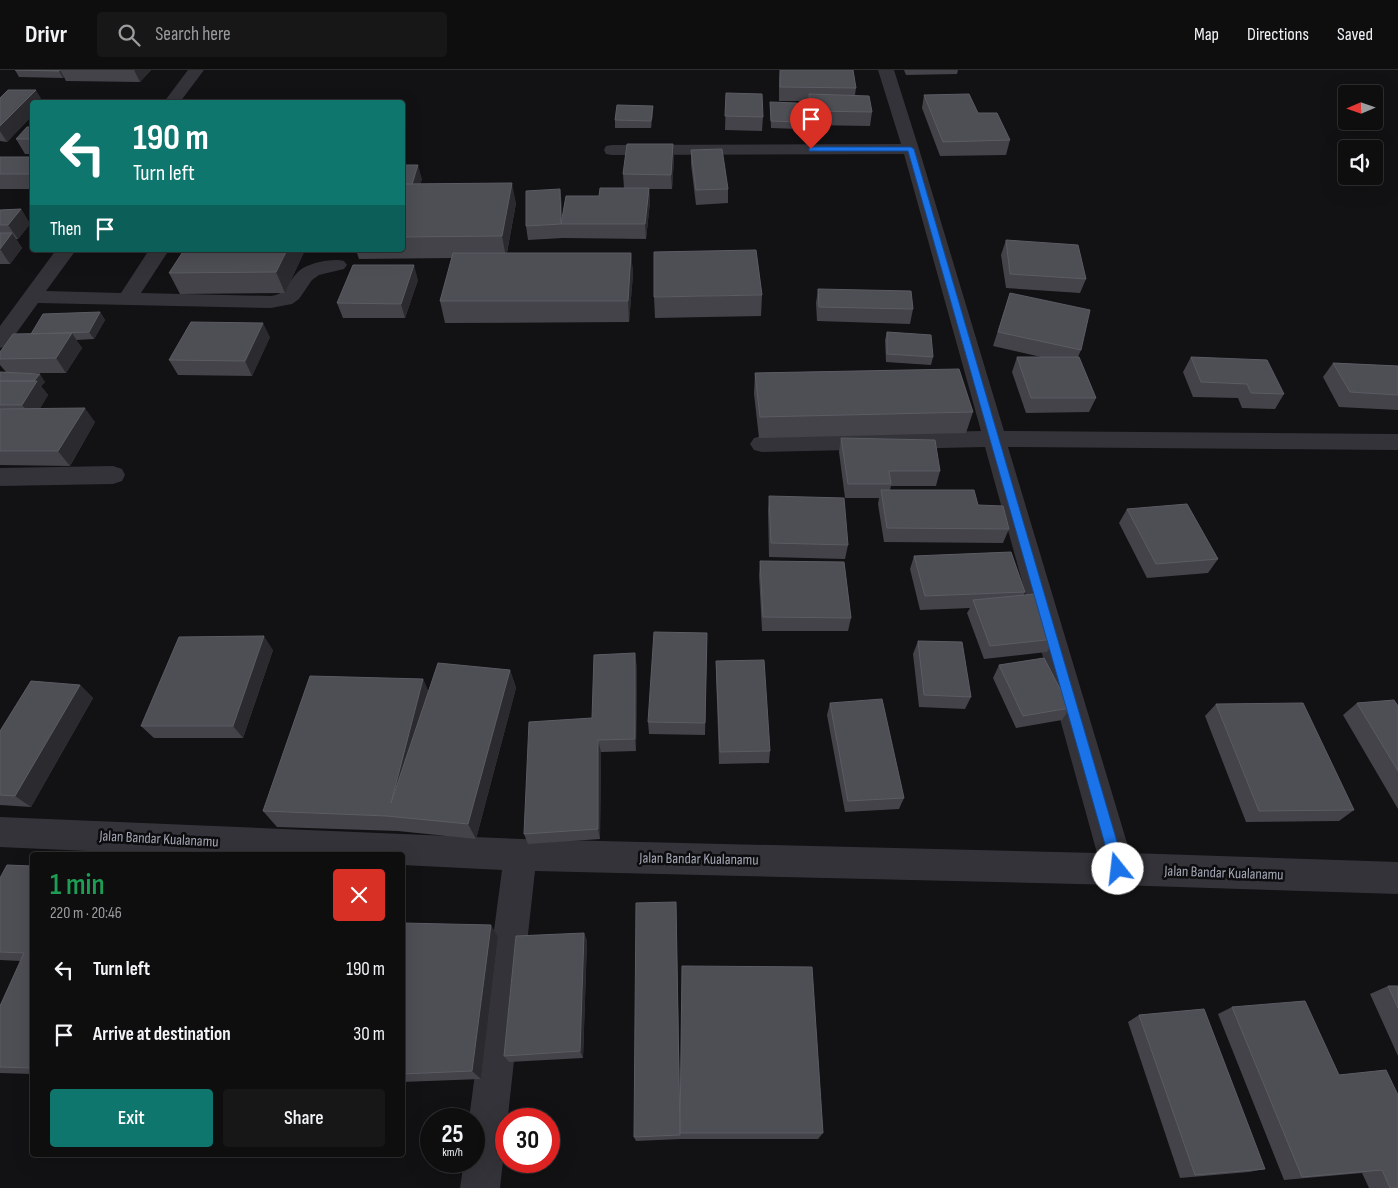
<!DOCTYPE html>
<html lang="en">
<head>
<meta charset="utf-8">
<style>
	body { margin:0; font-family:"Sofia Sans Condensed",sans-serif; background:#171718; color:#f1f3f6; height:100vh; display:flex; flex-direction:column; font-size:19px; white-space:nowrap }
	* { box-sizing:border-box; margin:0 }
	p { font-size:16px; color:#9b9c9e }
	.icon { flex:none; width:28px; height:28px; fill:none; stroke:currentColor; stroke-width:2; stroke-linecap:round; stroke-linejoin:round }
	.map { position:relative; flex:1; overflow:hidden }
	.sheet { position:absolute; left:30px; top:782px; width:375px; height:305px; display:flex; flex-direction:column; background:#0e0e0f; border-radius:5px; box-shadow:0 5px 20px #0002,0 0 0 1px #2e2e2f }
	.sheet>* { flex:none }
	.guide { position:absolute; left:30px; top:30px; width:375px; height:152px; border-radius:5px; box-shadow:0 5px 20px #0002,0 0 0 1px #2e2e2f; background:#0f766e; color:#fff; overflow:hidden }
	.needle { width:32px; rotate:268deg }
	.tools { position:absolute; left:1338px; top:15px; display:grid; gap:10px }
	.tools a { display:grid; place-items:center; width:45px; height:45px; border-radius:5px; background:#0e0e0f; box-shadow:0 5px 20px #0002,0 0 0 1px #2e2e2f; font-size:25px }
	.speed { position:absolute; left:420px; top:1038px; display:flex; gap:10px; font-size:25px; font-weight:700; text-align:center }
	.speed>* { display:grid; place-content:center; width:65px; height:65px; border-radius:50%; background:#0e0e0f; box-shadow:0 5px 20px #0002,0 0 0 1px #2e2e2f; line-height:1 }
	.speed small { font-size:12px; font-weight:400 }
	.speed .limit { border:8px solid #d22; background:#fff; color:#111 }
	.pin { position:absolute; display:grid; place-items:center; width:42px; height:42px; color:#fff; margin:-51px -21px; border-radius:50% 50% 50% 0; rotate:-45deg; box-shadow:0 0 5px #0007 }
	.pin .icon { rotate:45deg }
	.me { position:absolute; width:55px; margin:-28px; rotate:344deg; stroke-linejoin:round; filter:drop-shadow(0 0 4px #0008) }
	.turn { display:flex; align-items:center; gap:18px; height:105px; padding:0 20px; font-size:22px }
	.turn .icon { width:65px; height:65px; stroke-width:2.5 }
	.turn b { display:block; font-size:35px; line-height:42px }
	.then { display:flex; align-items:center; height:48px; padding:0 20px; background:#0003; gap:10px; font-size:19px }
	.round { display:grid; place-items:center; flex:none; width:52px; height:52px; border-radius:5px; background:#171718 }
	.headline { display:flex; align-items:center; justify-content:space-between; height:85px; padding:0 20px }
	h1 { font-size:30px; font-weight:600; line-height:38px; color:#1e9e55 }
	.button { display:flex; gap:10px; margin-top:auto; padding:10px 20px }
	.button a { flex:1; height:58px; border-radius:5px; background:#0f766e; color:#fff; font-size:20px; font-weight:600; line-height:58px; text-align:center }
	.button a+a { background:#171718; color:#f1f3f6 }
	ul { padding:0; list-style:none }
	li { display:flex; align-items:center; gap:15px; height:65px; padding:0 20px }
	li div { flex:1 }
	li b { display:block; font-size:19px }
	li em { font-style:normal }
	header { display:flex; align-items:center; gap:30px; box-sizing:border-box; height:70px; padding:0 25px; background:#0e0e0f; border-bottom:1px solid #2e2e2f }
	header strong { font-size:24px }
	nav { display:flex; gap:28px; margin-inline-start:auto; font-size:18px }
	.search { width:350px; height:45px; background:#171718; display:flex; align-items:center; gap:12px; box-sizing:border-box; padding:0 18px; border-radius:5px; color:#9b9c9e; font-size:19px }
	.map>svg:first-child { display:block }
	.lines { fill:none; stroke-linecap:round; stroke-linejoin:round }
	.minor { fill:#333339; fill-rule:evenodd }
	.wall { fill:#434349 }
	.shaded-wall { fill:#2b2b2f }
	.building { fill:#4e4e55; stroke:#5b5c64 }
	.route { fill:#1a73e8; stroke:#114b97 }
	.labels { text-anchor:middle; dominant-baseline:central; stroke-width:5; stroke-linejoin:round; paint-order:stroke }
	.street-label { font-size:15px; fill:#a3a7b5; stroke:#0d0d0f }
</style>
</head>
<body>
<header>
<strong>Drivr</strong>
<div class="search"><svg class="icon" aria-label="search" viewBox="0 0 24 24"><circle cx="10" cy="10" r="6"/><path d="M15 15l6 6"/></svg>Search here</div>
<nav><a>Map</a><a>Directions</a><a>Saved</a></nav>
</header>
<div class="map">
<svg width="1398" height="1118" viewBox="0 0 1398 1118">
	<rect width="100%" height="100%" fill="#121214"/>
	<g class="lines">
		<!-- minor -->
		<path class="minor" d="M188 0H204L180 32H164Z
			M878 0H894L919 79 1004 361 1398 364V380L1008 377 1130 783 1398 792V824L1118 815 535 801 500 1118H460L464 1091H474V1049H469L502 800 402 795V785H175L0 777V747L520 769 1097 783 985 377 762 382 754 380 750 374 754 368 762 366 981 361 904 84 612 85 606 84 604 80 606 76 612 75 901 74Z
			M56 180H76L46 221 121 223 149 180H169L141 223 271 226C288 224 288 211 299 201 308 193 332 188 344 191L347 195 344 199 319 205 312 210 299 229 292 234 271 238 38 233 7 276 0 278V256Z
			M113 396 122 399 125 405 122 411 113 414 0 416V398Z"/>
	</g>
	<!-- wall -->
	<path class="wall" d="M15 0H151L140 12 66 11 64 7 63 8 19 7Z
		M780 0 856 18 855 25 872 42 870 56 808 55 807 38 808 31H779V12Z
		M904 0H958L957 4 906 5Z
		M726 23 763 47 762 61 725 60Z
		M924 25 978 43 1010 70 1006 85 940 86 922 38Z
		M0 28 32 32V53L30 48 7 72 0 71Z
		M770 32 799 52 798 59 771 58Z
		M653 36V43L651 58H615V50Z
		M32 57V84H25L16 69Z
		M673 74 674 88 672 119H649L650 132 646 169 563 168 528 170 526 156 562 134V147L599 126 624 118 623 104Z
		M691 80 728 119V133L696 135 691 94Z
		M32 87V119H0V104Z
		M402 95 422 109 420 114 516 133 507 183H631L633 204 629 252 445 253 440 231 452 188 359 189 356 180H402Z
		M21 139 30 154 18 169H16L22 178 10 194H0V140Z
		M1006 170 1086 209 1080 223 1006 218 1001 185Z
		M184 180H305L285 223 180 224 169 203Z
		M418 210 405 248H343L337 233Z
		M818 219 913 239 910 254 817 251 816 233Z
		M1010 223 1081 280 1078 287 1096 328 1089 342 1026 343 1012 302 1017 287H1041L993 276Z
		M762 225 761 246 655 248 654 227Z
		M100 242 105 250 94 269 76 270 82 278 66 303H25L45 312 41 316 48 325 40 338 95 352 70 396 0 395V302H6L0 295V282L31 264Z
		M887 262 933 287 931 295 886 292 885 270Z
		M270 267 252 306 178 305 169 290Z
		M1191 287 1284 324 1275 339 1242 338 1238 328 1193 327 1183 302Z
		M1333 293 1398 296V340L1339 337 1323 307Z
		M755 303 973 342 966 363 759 368 754 324Z
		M841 368 940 401 936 416H891L890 420 978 435 1009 459 1003 473 884 472 878 434 879 428H845L839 382Z
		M769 426 848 475 845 489 769 487 768 440Z
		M1127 439 1218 489 1208 503 1147 508 1119 453Z
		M914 486 1025 522 1024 525 1055 569 1047 582 984 589 967 543 970 538 920 540 910 499Z
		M760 491 851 548 848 561H762L759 505Z
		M707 563 705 665 649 664 648 652Z
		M918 571 971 627 965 639 919 637 913 584Z
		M273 580 243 668H154L141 656Z
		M716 591 770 681 769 693 719 694 716 604Z
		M999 595 1070 638 1062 650 1016 658 993 608Z
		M637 596 636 681 601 682 600 769 528 774 524 764 592 648Z
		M510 600 516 618 476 769 398 761 277 757 263 741 423 609 428 621Z
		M80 615 93 628 31 737 0 735V661Z
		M830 633 904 728 899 739 845 742 827 645Z
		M1357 633 1398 636V739L1343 645Z
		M1216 634 1354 740 1339 751 1246 752 1205 646Z
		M32 796V1004L0 1003V936L21 891 0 890V808Z
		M676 832 680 1044 823 1063 818 1069H681L636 1071 634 1067Z
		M402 853 498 867 481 1009 402 1012Z
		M584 863 587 871 583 988 509 992 504 986Z
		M1388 916H1398V986L1370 924Z
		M1232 937 1339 1005 1398 1118H1369L1362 1103 1284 1110 1218 944Z
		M1139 945 1265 1099 1249 1102 1180 1108 1128 952Z"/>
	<!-- shaded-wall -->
	<path class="shaded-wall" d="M60 0 64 7 63 8 59 1Z
		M134 0H151L140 12Z
		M36 20 43 32H32V45L29 47 30 48 7 72 0 61V56Z
		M653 36V43L651 58V51Z
		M673 74 674 88 672 119 671 105Z
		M418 95 422 109 414 135 411 120Z
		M512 113 516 133 506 187 502 166Z
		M649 118 650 132 646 169 645 154Z
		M560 119 562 134V154H561Z
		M21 139 30 154 18 169 8 155Z
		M12 163 22 178 10 194 0 179Z
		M287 180H305L285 223 276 202Z
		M631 183 633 204 629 252 628 231Z
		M414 195 418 210 405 248 401 234Z
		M100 242 105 250 94 269 89 262Z
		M263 253 270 267 252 306 245 291Z
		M72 263 82 278 66 303 56 288Z
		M40 304 45 312 41 316 48 325 34 349 22 335 29 317Z
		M85 338 95 352 70 396 58 381Z
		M264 566 273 580 243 668 233 656Z
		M635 583 637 596 636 681 635 669Z
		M510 600 516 618 476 769 468 754Z
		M423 609 431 627 391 733Z
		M80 615 93 628 31 737 15 726Z
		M598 670 601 682 600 769 598 759Z
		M676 832V841L681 1063H680Z
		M491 855 498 867 481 1009 472 1001Z
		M584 863 587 871 583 988 580 981Z"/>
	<!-- building -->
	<path class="building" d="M15 0H60L59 1Z
		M780 0H853L856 18 780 17Z
		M8 20H36L0 56V28Z
		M726 23 762 24 763 47 725 46Z
		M809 24 869 26 872 42 810 41Z
		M969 24 978 43H997L1010 70 943 72 924 25Z
		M45 30 112 31 110 32H43Z
		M770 32 797 33 799 52 771 51Z
		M617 35 653 36 651 51 615 50Z
		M27 57H32V69H16Z
		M627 74H673L671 105 623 104Z
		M722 79 728 119 696 120 691 80Z
		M0 87H32V104H0Z
		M402 95H418L412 114H402Z
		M512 113 502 166 402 167V114Z
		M600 118H649L645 154H561L526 156V121L560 119 561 154 566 126H599Z
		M21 139 8 155H0V140Z
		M0 163H12L0 179Z
		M1006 170 1078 175 1086 209 1010 204Z
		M184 180H287L276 202 169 203Z
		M756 180 762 225 654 227V182Z
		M453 183H631L628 231H440Z
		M353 195H414L401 234 337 233Z
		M818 219 911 221 913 239 819 237Z
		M1010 223 1090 240 1081 280 998 262Z
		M100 242 89 262 31 264 43 244Z
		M191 252 263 253 245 291 169 290Z
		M887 262 931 265 933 287 887 284Z
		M72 263 56 288 0 289V282L13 264Z
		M1017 287H1079L1096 328H1031Z
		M1191 287 1267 290 1284 324 1251 323 1247 314 1201 312Z
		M1333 293 1398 296V325L1350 322Z
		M959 299 973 342 760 347 755 303Z
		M0 302 40 304 34 311H0Z
		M0 311H37L22 335H0Z
		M85 338 58 381H0V339Z
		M841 368 935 370 940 401H889L891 414H848Z
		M881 420H974L978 435 1003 436 1009 459 887 458Z
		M769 426 844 428 848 475 771 473Z
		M1187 434 1218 489 1156 494 1127 439Z
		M1011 482 1025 522 925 526 914 486Z
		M760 491 844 492 851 548 763 547Z
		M1035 524 1055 569 990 576 973 530Z
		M654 562 707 563 705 653 648 652Z
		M264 566 233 656H141L179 567Z
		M918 571 962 572 971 627 924 625Z
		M635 583V669L598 670V759L524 764 529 652 592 648 594 585Z
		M1044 588 1070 638 1023 646 999 595Z
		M764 590 770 681 720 682 716 591Z
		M438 593 510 600 468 754 387 746 263 741 310 606 423 609 391 733Z
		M31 611 80 615 15 726 0 725V661Z
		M882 629 904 728 848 731 830 633Z
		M1394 630 1398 636V701L1357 633Z
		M1303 633 1354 740 1259 741 1216 634Z
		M7 795 32 796V998L0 997V936L24 883 0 882V808Z
		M676 832 680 1065 634 1067 636 833Z
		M402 853 491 855 472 1001 402 1004Z
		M584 863 580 981 504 986 516 866Z
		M682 896 812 897 823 1063H680Z
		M1388 916H1398V938Z
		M1305 931 1339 1005 1386 1000 1398 1025V1118H1390L1382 1100 1302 1107 1232 937Z
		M1204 939 1265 1099 1195 1105 1139 945Z"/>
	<!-- route -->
	<path class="route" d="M811 77H911L914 79 1125 799 1123 804 1118 806 1114 804 1112 799 908 81H809V78Z"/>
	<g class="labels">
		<!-- street labels -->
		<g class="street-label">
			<text transform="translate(159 769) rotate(3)">Jalan Bandar Kualanamu</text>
			<text transform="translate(699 789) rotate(1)">Jalan Bandar Kualanamu</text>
			<text transform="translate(1224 803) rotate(2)">Jalan Bandar Kualanamu</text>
		</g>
	</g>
</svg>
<div class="tools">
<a><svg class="needle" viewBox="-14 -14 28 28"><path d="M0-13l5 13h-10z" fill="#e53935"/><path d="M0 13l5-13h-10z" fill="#9b9c9e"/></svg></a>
<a><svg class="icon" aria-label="sound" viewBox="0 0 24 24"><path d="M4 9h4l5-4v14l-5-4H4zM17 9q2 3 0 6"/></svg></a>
</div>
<div class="speed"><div>25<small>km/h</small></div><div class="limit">30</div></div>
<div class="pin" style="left:811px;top:79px;background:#d93025"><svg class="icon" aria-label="arrive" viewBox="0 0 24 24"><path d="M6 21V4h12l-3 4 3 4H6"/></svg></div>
<svg class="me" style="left:1118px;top:799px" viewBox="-20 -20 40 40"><circle r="19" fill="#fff"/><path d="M0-13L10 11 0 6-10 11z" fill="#1a73e8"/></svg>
<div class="guide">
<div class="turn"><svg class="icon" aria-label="left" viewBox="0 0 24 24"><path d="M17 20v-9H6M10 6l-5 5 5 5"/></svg><div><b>190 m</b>Turn left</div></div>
<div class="then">Then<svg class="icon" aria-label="arrive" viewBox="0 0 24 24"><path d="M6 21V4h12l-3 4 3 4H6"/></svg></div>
</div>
<section class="sheet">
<div class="headline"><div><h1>1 min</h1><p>220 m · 20:46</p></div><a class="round" style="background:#d93025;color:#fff"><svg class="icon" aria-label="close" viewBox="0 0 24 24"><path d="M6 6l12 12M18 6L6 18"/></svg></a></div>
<ul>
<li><svg class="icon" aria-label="left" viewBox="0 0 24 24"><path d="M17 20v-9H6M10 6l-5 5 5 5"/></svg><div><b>Turn left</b></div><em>190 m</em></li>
<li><svg class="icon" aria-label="arrive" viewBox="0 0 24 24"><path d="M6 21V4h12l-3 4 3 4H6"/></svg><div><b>Arrive at destination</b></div><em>30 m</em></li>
</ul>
<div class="button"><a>Exit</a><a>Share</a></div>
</section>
</div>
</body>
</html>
